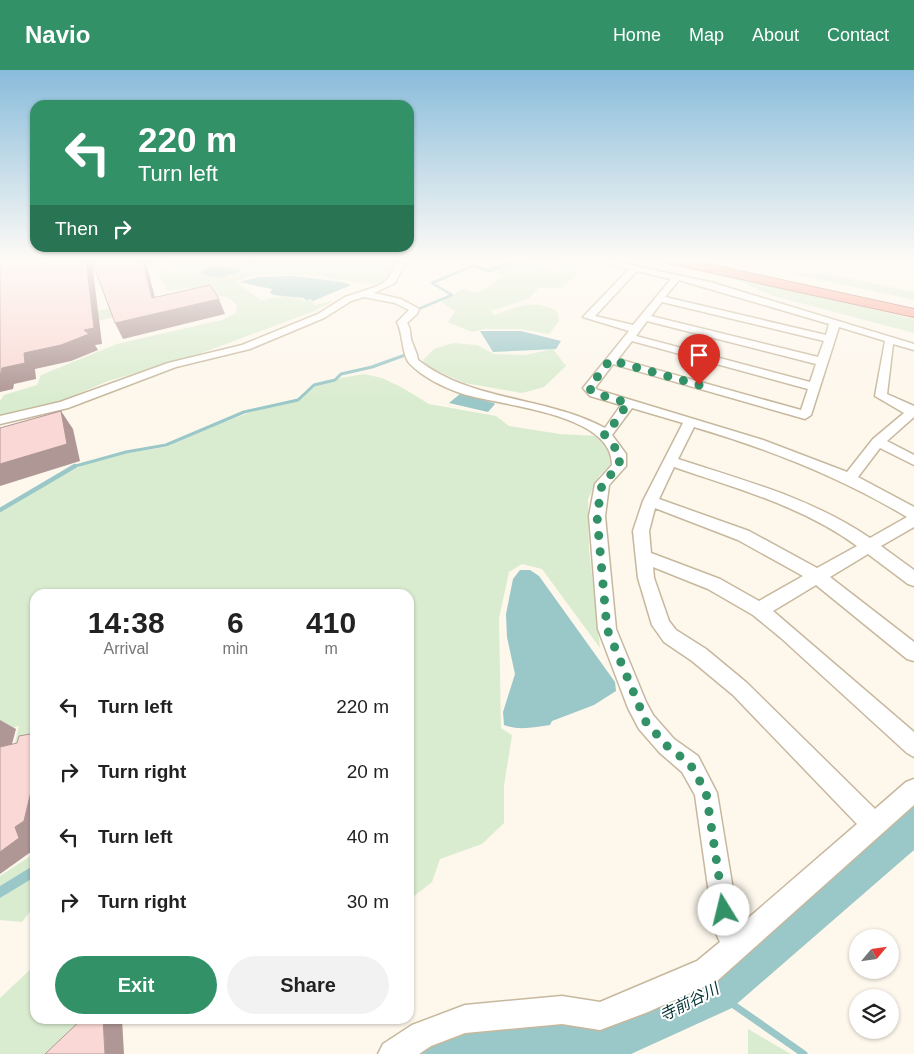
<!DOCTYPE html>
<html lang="en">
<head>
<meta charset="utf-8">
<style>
	body { margin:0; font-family:Helvetica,"Noto Sans JP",sans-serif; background:#f2f2f2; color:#222; height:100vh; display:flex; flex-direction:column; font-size:19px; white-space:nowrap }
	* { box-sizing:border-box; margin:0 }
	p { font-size:16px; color:#767676 }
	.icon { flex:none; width:28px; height:28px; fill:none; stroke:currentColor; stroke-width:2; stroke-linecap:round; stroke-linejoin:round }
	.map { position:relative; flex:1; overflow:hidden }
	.drawer { position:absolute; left:30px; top:519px; width:384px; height:435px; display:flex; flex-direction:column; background:#fff; border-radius:15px; box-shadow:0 1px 4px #0004 }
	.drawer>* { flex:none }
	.banner { position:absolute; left:30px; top:30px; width:384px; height:152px; border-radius:15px; box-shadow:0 1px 4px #0004; background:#339168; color:#fff; overflow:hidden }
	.needle { width:32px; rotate:61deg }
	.tools { position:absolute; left:849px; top:859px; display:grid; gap:10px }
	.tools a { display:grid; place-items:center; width:50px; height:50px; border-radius:50%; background:#fff; box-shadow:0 1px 4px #0004; font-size:25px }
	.pin { position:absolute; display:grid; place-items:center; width:42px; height:42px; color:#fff; margin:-51px -21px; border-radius:50% 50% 50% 0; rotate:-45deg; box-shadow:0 0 5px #0007 }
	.pin .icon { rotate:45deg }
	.me { position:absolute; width:55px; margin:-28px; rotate:351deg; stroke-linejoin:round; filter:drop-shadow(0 0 4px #0008) }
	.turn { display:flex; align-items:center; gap:18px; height:105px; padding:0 25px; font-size:22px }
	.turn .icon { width:65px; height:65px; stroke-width:2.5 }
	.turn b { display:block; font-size:35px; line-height:42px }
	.then { display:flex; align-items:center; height:48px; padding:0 25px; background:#0003; gap:10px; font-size:19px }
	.eta { display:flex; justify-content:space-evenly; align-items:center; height:85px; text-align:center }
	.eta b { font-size:30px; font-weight:700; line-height:35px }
	.primary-button { display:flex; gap:10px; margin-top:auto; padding:10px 25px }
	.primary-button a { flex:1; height:58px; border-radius:30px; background:#339168; color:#fff; font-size:20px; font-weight:700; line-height:58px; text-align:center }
	.primary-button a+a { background:#f2f2f2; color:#222 }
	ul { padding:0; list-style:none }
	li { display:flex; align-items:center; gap:15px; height:65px; padding:0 25px }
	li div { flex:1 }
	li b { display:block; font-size:19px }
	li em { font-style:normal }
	header { display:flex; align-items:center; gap:30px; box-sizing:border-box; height:70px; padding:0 25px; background:#339168; color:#fff }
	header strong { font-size:24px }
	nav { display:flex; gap:28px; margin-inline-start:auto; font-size:18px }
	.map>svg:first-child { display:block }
	.green { fill:#daecd0 }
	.water { fill:#9ac7c7 }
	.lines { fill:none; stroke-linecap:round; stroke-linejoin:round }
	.stream-far3 { stroke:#9ac7c7; stroke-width:2.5 }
	.stream-far2 { stroke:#9ac7c7; stroke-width:3 }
	.stream-far1 { stroke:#9ac7c7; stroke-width:4.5 }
	.stream { stroke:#9ac7c7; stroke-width:7 }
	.river { fill:#9ac7c7; fill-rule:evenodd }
	.minor-casing { stroke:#c7b89d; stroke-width:3 }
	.highway-casing { stroke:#b07769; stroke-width:2 }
	.minor { fill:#fff; fill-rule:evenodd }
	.highway { fill:#fba596; fill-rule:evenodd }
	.shaded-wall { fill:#af9795 }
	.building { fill:#fad8d5; stroke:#af9795 }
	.route { stroke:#339168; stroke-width:9; stroke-dasharray:0 16.2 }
	.labels { text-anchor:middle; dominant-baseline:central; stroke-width:4; stroke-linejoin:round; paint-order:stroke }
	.near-water-label { font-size:16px; font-style:italic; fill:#043333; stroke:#fff }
</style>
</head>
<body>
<header>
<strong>Navio</strong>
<nav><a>Home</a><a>Map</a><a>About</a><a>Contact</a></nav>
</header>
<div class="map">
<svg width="914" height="984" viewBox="0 0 914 984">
	<rect width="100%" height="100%" fill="#fdf7ec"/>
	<!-- green -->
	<path class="green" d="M176 189H384L394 193 386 209 375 215C338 210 268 195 236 212L262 231C274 227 294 223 305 232L311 230 315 235 334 231 312 242 191 287 108 311 59 332 0 346V331L4 325 37 315 41 305 117 274 222 250 236 243 237 235 229 228 221 226 0 270V260L193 222 189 218 167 221 160 207V199Z
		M510 189 551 198 565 189 592 192 561 218H539L528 229 490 241 495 245C519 236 532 229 557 241L559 251 549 264 520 259H484L472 262 448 252 455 241 441 232 463 219 478 223 503 206 490 200 491 197Z
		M788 203H825L914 222V230Z
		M731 207 914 249V263L770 225Z
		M453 273 477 275 494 284 525 285 553 279 566 296 544 317 522 323 465 313 426 296 423 290 434 279Z
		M364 304 382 308 401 317 429 334 496 346 509 356 560 364 597 366 610 379 613 392 599 406 588 429 589 479 600 578 542 499 522 494 509 502 499 548 501 658 512 665 504 716V753L482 774 440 789 432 812 409 830V524H35V675L13 681 19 656 0 661V443L46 414 85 394 116 385 166 377 216 355 262 338 299 331 313 315 323 311Z
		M35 783V835L22 852 0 850V828L32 808 30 798 0 816V806Z
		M35 895V949H84L48 984H0V928Z
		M748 959 791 984H748Z"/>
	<!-- water -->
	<path class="water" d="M217 196 241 201 219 208 201 204 204 200Z
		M294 206 342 212 351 215 313 231 310 229 306 231 304 228 274 225 270 223 272 219 239 212 259 207Z
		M480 261H521L561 271 556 279 493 282Z
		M460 324 494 333 495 334 488 342 449 333Z
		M520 500H530L539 506 615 612 616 621 594 635 552 651 550 655C535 657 519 661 504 655L503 642 515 604 507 567 506 544 513 509Z
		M31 797 33 808 0 828V816Z"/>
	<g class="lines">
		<!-- stream-far3 -->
		<path class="stream-far3" d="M416 240 452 225 432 213 472 196 490 201 513 191 505 189"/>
		<!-- stream-far2 -->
		<path class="stream-far2" d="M72 397 126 382 166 375 244 342 298 330 314 315 335 310 341 304 372 297 408 284V282"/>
		<!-- stream-far1 -->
		<path class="stream-far1" d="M0 440 75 396"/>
		<!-- stream -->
		<path class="stream" d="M719 919 728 931 804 984"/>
		<!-- river -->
		<path class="river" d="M914 736V780L732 938 631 984H420L426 967 456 955 522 942 615 944 700 906 901 742Z"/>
		<defs>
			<path id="minor" d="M399 189H407L395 213 374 223 401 229 419 239 417 244 407 253C411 259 410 263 411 269 413 276 417 282 418 290 472 332 545 326 605 358L621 335 590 326 583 318 629 261 583 247 629 199 585 189H602L710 212 914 274V280L893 274 887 324 914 336V347L887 371 914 385V395L880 378 858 407 914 437V457L881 476 914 500V516L908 514 868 484 830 507 914 572V591L907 589 816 515 773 541 914 662V687L907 683 781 568 753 545 708 519 653 497 654 508 669 551 676 560 706 579 747 613 875 739 906 712 914 709V735L717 911 648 942 600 960 562 954 465 963 431 976 419 984H378L383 974 412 955 465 935 562 926 600 932 697 891 720 872 714 859 695 725 682 702 660 683 639 659 628 638 598 559 589 446 595 414 612 395C613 342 498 336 460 323 443 317 423 307 410 294 402 286 403 263 397 252L409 240 395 233 364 227 351 231 324 248 250 279 176 297 68 338 0 354V346L60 332 168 293 242 275 318 244 345 227 378 216 388 209ZM637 201 671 209 633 255 595 246ZM679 210 829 254 826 265 665 227ZM662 232 824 271 818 287 651 246ZM647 251 816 294 810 312 636 266ZM839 257 885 271 875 326 904 343 873 369 847 402 763 370 598 320 595 318 613 294 805 349 811 345ZM632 271 808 319 801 340 618 289ZM632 338 683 353 643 431 633 461 638 508 652 555 664 572 692 591 733 625 857 754 739 856 717 723 698 686 674 669 653 645 646 632 616 559 605 446 609 415 626 396V384L612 365ZM694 357C769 379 840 407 907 447L870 468C811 428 745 411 678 389ZM674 397C738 419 802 436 857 476L817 498 749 461 659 429ZM655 438 738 470 803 506 759 531 720 509 651 483 649 461Z"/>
			<path id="highway" d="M662 189H685L914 239V247L668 193Z"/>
		</defs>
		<!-- minor casing -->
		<use href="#minor" class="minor-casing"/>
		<!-- highway casing -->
		<use href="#highway" class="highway-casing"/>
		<!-- minor -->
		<use href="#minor" class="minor"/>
		<!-- highway -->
		<use href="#highway" class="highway"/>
	</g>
	<!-- shaded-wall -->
	<path class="shaded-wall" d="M86 189H92L97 199 93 200 102 274 95 275 98 280 71 291 35 299 36 309 14 314 13 319 0 322V303L2 298 24 283 84 260Z
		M142 189H145L159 243 152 228Z
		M219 229 225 244 123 269 115 253Z
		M61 341 73 359 80 391 0 416V394Z
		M0 650 16 659 8 689 0 686Z
		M33 713H35V779L0 804V782L15 757Z
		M103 949H122L124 984H105Z"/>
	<!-- building -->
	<path class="building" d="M0 189H86L94 258 84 260 89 264 61 275 24 283 25 293 2 298 1 303H0Z
		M91 189H142L152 228 210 215 219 229 115 253Z
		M61 341 67 374 0 394V358Z
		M35 663V713H33L24 751 15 757 19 768 0 782V677L17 673 19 666Z
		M82 949H103L105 984H45Z"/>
	<!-- sky -->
	<linearGradient id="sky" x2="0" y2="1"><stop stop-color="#89bcdb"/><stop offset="0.58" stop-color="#fefbf6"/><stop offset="1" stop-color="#fefbf6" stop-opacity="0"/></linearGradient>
	<rect width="914" height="327" fill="url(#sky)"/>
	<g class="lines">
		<!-- route -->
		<path class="route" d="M699 315 610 290 589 318 594 323 628 333 609 361 604 364 620 384 619 396 602 414 597 446 607 559 646 652 667 676 690 694 706 722 724 840"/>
	</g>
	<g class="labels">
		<!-- near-water labels -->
		<g class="near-water-label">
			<text transform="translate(689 932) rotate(-27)">寺前谷川</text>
		</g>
	</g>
</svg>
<div class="tools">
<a><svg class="needle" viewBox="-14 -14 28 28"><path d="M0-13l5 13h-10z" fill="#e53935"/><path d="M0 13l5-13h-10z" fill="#767676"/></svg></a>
<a><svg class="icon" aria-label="layers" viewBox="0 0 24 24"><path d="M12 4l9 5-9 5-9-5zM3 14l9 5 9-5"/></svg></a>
</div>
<div class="pin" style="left:699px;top:315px;background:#d93025"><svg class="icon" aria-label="arrive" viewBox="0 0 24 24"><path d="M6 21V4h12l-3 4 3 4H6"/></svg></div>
<svg class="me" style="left:724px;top:840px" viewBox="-20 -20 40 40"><circle r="19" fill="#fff"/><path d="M0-13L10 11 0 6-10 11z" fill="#339168"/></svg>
<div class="banner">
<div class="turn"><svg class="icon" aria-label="left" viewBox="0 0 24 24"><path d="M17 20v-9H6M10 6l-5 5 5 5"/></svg><div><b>220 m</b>Turn left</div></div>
<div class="then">Then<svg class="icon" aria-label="right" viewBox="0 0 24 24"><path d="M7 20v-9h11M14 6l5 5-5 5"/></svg></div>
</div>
<section class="drawer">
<div class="eta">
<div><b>14:38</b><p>Arrival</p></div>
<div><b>6</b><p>min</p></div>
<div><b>410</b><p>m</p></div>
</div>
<ul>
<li><svg class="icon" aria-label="left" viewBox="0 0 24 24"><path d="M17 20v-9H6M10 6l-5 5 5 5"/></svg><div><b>Turn left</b></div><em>220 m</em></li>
<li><svg class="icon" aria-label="right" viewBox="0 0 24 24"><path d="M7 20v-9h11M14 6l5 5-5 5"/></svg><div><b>Turn right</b></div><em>20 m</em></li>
<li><svg class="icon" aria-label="left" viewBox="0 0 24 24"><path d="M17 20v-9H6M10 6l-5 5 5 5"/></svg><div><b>Turn left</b></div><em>40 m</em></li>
<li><svg class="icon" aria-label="right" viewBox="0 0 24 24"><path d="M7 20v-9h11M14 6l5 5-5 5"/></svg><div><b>Turn right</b></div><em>30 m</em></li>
</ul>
<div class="primary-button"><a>Exit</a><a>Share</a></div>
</section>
</div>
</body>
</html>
